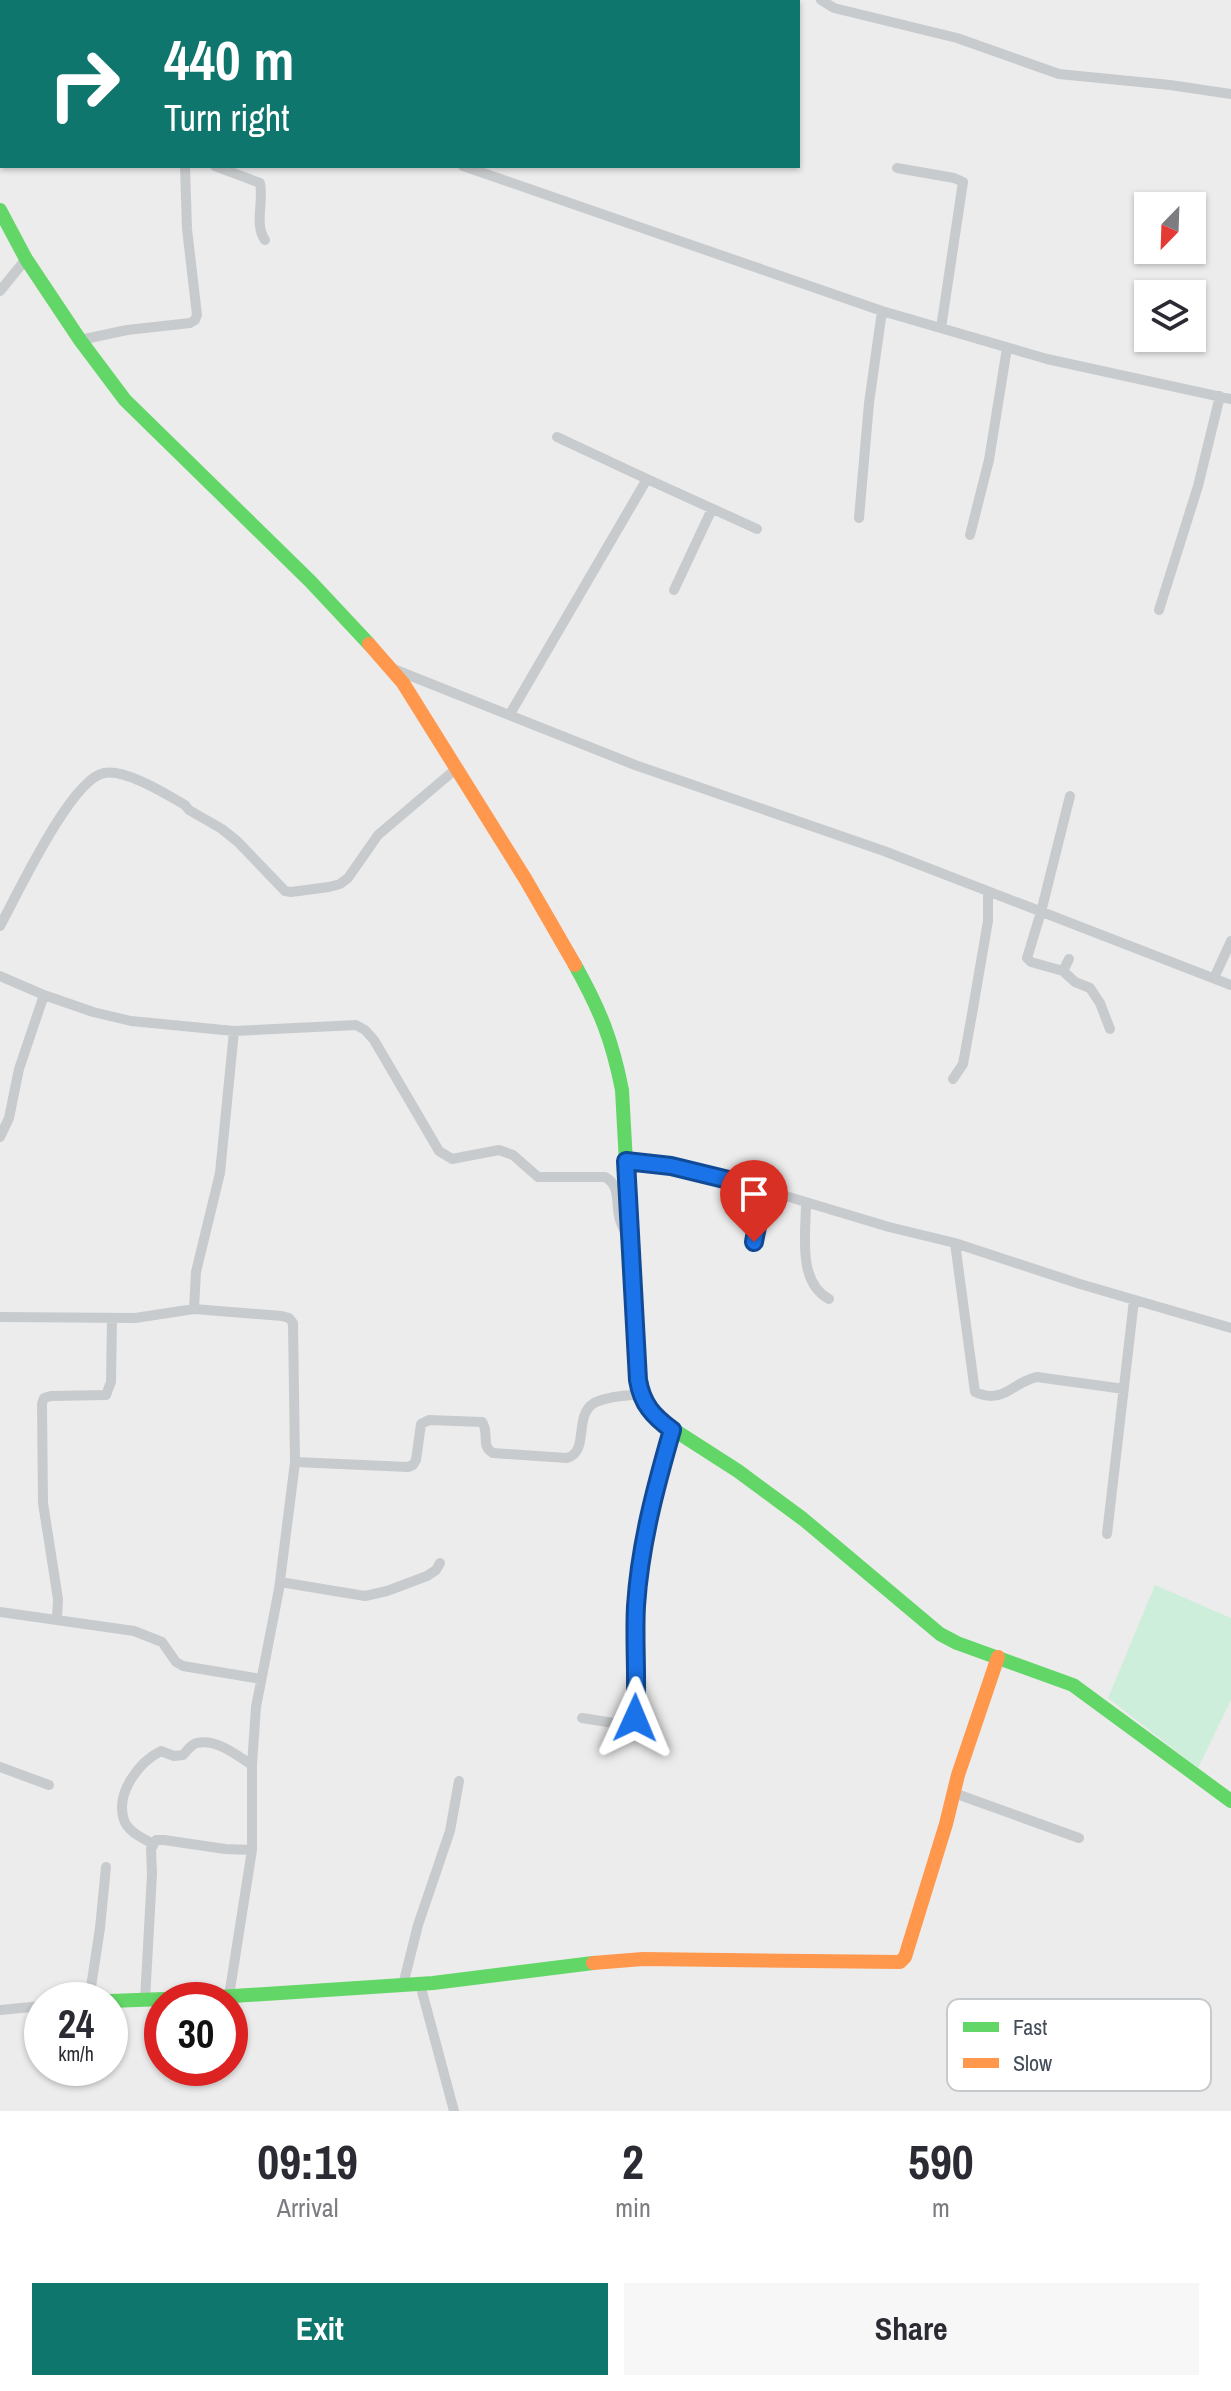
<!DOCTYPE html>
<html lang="en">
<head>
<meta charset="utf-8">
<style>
	body { margin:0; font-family:"Archivo Narrow",sans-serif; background:#f7f7f7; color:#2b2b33; height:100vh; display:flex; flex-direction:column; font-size:30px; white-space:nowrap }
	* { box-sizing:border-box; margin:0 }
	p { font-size:26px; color:#7c7c81 }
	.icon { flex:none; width:44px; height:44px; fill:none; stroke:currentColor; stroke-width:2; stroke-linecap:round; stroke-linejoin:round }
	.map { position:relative; height:2111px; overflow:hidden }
	.drawer { display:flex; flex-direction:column; background:#fff; flex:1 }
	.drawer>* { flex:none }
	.top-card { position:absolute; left:0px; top:0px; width:800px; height:168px; box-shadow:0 2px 6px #0004; background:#0f766e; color:#fff; overflow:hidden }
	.needle { width:52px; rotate:203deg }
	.buttons { position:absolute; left:1134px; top:192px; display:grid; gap:16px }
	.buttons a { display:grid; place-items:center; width:72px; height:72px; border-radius:0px; background:#fff; box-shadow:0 2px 6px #0004; font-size:40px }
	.speed { position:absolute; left:24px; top:1982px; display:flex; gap:16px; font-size:40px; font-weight:700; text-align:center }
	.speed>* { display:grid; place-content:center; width:104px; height:104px; border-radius:50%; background:#fff; box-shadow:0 2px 6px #0004; line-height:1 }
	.speed small { font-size:20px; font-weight:400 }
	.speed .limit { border:12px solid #d22; background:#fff; color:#111 }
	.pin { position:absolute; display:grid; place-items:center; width:68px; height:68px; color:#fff; margin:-82px -34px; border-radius:50% 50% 50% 0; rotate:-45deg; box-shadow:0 0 8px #0007 }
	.pin .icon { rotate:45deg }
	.me { position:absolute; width:88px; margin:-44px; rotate:1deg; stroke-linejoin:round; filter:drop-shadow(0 0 6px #0008) }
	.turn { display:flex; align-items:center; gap:28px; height:168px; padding:0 32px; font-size:36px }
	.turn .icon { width:104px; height:104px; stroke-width:2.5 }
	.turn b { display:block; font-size:56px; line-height:68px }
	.eta { display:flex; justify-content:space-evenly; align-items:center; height:136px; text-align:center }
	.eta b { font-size:48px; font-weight:800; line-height:56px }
	.action { display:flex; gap:16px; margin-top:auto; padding:16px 32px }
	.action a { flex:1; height:92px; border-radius:0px; background:#0f766e; color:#fff; font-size:32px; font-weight:800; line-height:92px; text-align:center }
	.action a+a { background:#f7f7f7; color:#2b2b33 }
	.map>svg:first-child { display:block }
	.green { fill:#ceeedc }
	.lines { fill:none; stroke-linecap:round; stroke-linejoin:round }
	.street { stroke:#c8cbcd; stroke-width:10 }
	.fast { stroke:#63d668; stroke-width:14 }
	.slow { stroke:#ff974d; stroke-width:14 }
	.route-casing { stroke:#114b97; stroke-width:20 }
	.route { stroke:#1a73e8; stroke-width:14 }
	.key { fill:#fff; stroke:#c7cacd; stroke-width:2 }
	.key-label { font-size:22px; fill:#434d59 }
</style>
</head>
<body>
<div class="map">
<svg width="1231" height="2111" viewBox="0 0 1231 2111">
	<rect width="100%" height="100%" fill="#edecec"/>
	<!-- green -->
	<path class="green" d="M1155 1585 1231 1618V1700L1198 1768 1108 1698Z"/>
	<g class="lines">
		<!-- street -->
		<path class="street" d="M821 0 834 8 957 38 1059 74 1170 85 1231 94
			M45 2 46 0
			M0 31H2
			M215 166 260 183C264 201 254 225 265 240
			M463 166 882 311 1047 359 1231 399
			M897 168 954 178 963 182 941 328
			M0 291 26 259
			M80 340 127 330 190 323 195 320 197 315 187 229 185 166
			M647 479 757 529
			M859 518 869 403 882 311
			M970 535 989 460 1007 348
			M674 590 712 509
			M1159 610 1198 486 1220 396
			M391 668 635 765 884 851 1231 985
			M510 714 647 479 557 437
			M0 926C17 895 71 779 104 773 126 769 166 794 185 805L189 810 222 829 238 842 285 891 291 892 329 887 340 884 348 878 378 835 457 768
			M1069 959 1063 971 1031 962 1027 958 1041 912 1070 796
			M1063 971 1075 982 1090 988 1100 1003 1110 1029
			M0 976 44 995 93 1012 131 1021 234 1031 356 1025 365 1030 374 1040 439 1151 452 1159 499 1150 513 1155 538 1177H605C620 1185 616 1201 619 1216 620 1223 624 1229 627 1236
			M1214 978 1231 941
			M953 1079 963 1064 972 1014 988 921V892
			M0 1137 9 1118 19 1069 44 995
			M626 1161 671 1166 749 1185 889 1227 955 1243 1080 1284 1231 1328
			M751 1186C767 1198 757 1225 754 1242
			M806 1202C806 1233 797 1282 829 1299
			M955 1243 975 1392C1004 1405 1012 1382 1037 1377L1124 1389
			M194 1309 196 1272 220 1173 234 1031
			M0 1317 135 1318 194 1309 282 1316 289 1318 293 1323 295 1462 279 1589 256 1707 252 1765V1850L229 1996
			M295 1462 408 1467 413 1465 416 1460 421 1424 429 1420 482 1422C490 1433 480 1446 493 1453L567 1458C590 1451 573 1416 594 1403 607 1396 626 1396 640 1394
			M1107 1534 1134 1300
			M280 1582 365 1596 387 1591 427 1576 436 1570 440 1563
			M0 1612 134 1631 162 1642 176 1662 183 1666 261 1679
			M57 1619 58 1599 43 1503 42 1404 44 1398 51 1396 106 1395 111 1382 112 1318
			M582 1718 626 1725 632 1723 635 1718C638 1681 634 1644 636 1607 640 1545 655 1489 672 1430
			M0 1767 49 1785
			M954 1793 1079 1838
			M153 1844C143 1838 128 1832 124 1820 115 1793 139 1762 161 1751L174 1756 183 1755C187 1751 191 1744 197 1743 216 1738 238 1756 252 1765
			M420 1984 454 2111
			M403 1985 418 1925 450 1831 459 1781
			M89 2000 100 1928 106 1867
			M145 2000 152 1874 151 1849 156 1840H164L225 1849 252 1850
			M0 2010 42 2006"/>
		<!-- fast -->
		<path class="fast" d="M0 210 26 259 80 340 125 400 310 581 369 644
			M575 965C600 1010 612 1039 622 1090L638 1380 643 1402 657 1419 738 1471 803 1519 940 1634 957 1643 1073 1685 1231 1801
			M110 2001 218 1997 433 1983 593 1963"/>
		<!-- slow -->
		<path class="slow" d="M369 644 403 683 526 880 575 965
			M593 1963 643 1959 900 1962 905 1957 946 1824 958 1775 998 1657"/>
	</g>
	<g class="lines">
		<defs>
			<path id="route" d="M635 1718C638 1681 634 1644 636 1606 640 1545 655 1489 672 1430 653 1416 642 1404 638 1380L626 1161 671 1166 749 1185C767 1198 757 1223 754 1242"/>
		</defs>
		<!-- route casing -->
		<use href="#route" class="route-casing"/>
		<!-- route -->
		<use href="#route" class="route"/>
	</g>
	<!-- legend -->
	<rect x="947" y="1999" width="264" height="92" rx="12" class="key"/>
	<rect x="963" y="2022" width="36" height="10" fill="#63d668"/>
	<rect x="963" y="2058" width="36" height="10" fill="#ff974d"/>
	<g class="key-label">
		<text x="1013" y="2035">Fast</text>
		<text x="1013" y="2071">Slow</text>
	</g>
</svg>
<div class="buttons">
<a><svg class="needle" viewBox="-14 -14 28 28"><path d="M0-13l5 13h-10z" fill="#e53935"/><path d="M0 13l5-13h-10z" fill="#7c7c81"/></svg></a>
<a><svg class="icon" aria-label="layers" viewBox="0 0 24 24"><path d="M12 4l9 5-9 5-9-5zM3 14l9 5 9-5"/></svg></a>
</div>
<div class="speed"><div>24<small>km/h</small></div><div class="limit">30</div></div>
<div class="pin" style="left:754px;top:1242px;background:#d93025"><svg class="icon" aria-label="arrive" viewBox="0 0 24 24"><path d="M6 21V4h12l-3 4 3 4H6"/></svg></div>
<svg class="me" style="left:635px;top:1718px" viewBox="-20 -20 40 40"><path d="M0-17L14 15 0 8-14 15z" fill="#1a73e8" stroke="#fff" stroke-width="4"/></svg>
<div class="top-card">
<div class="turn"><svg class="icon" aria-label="right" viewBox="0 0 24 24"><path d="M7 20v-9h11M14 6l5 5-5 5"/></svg><div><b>440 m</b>Turn right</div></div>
</div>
</div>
<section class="drawer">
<div class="eta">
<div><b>09:19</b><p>Arrival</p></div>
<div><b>2</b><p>min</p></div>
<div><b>590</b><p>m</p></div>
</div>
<div class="action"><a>Exit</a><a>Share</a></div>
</section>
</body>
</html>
